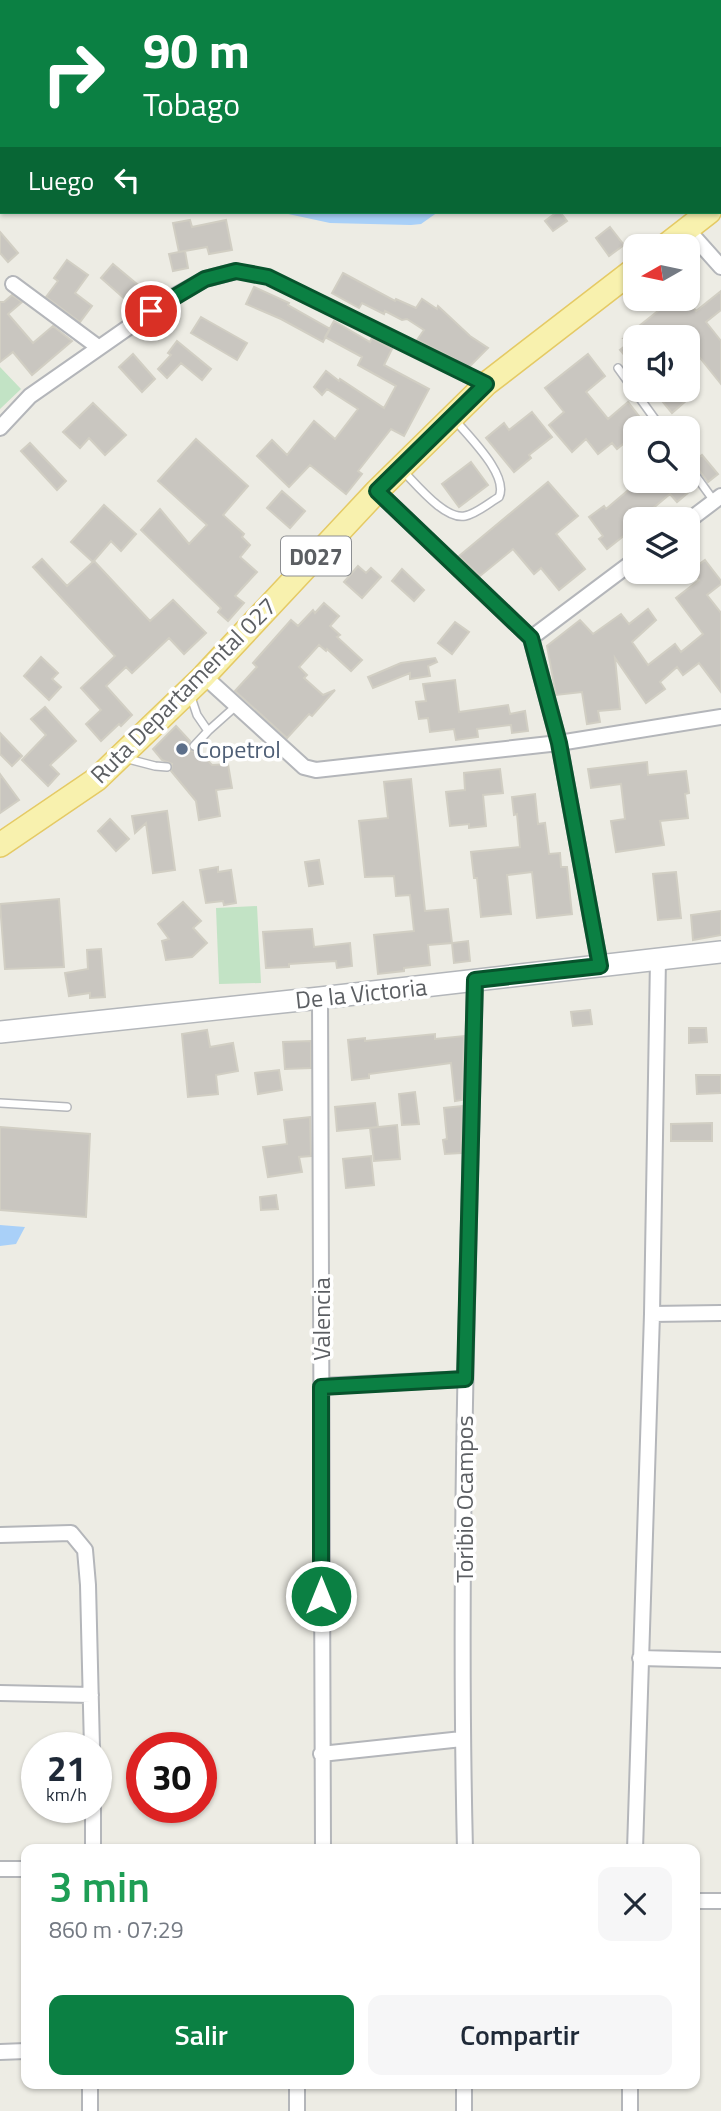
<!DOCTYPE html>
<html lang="es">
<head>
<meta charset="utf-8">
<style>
	body { margin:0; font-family:"Titillium Web",sans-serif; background:#f6f6f7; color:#1f2937; height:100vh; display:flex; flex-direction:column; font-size:26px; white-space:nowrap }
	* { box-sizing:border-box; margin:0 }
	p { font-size:23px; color:#747a83 }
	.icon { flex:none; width:38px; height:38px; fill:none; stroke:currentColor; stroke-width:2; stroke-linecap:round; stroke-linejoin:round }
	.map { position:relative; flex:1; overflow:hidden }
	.side { position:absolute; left:21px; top:1844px; width:679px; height:245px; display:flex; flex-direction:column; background:#fff; border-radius:14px; box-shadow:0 2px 5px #0004 }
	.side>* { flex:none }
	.banner { position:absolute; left:0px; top:0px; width:721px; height:214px; box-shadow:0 2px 5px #0004; background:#0b8043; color:#fff; overflow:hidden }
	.needle { width:46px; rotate:261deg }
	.buttons { position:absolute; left:623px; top:234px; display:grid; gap:14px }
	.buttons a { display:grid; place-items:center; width:77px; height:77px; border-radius:14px; background:#fff; box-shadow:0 2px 5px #0004; font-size:35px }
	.speed { position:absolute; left:21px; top:1732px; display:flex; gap:14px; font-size:35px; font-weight:700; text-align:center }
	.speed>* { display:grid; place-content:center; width:91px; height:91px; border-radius:50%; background:#fff; box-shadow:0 2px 5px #0004; line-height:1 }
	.speed small { font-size:18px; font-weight:400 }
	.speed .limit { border:10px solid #d22; background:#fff; color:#111 }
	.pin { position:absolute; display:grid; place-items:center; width:60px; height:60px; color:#fff; margin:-30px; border:4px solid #fff; border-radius:50%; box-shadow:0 2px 7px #0007 }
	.me { position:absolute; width:77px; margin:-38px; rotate:0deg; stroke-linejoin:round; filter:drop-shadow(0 0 5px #0008) }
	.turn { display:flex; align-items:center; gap:24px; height:147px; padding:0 28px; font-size:32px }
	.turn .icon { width:91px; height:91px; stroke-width:2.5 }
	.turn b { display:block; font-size:49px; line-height:60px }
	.then { display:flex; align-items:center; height:66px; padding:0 28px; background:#0003; gap:14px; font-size:26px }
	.round { display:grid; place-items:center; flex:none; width:74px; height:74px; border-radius:14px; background:#f6f6f7 }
	.headline { display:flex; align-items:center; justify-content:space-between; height:119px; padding:0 28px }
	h1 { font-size:42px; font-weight:600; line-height:52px; color:#1e9e55 }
	.cta { display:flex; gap:14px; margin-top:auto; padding:14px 28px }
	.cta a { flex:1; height:80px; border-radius:14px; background:#0b8043; color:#fff; font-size:28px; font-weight:600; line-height:80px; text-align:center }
	.cta a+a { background:#f6f6f7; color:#1f2937 }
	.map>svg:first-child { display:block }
	.industrial { fill:#dcdbd6 }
	.green { fill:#c2e3c5 }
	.water { fill:#a9d0f8 }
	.building { fill:#c9c6c0; stroke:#d1cec3; stroke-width:2 }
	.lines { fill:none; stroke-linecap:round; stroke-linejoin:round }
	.lane-casing { stroke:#b4b6ba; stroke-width:10 }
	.street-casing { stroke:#b4b6ba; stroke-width:18 }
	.secondary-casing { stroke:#b3b6ba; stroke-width:24 }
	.primary-casing { stroke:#e5ca65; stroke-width:26 }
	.lane { stroke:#fff; stroke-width:7 }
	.street { stroke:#fff; stroke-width:14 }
	.secondary { stroke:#fff; stroke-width:21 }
	.primary { stroke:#f8f1ae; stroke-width:23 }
	.route-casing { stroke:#07532c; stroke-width:18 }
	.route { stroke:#0b8043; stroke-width:12 }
	.service-dot { fill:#5c6f8a; stroke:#fff; stroke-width:2.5 }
	.labels { text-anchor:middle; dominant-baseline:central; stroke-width:7; stroke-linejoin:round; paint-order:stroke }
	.shield { fill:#fff; stroke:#8d8f92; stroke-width:2 }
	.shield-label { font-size:23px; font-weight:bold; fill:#5c5f63 }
	.street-label { font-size:24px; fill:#5c5f63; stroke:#fff }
	.service-label { font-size:24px; fill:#4e5e75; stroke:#fff; text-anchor:start }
</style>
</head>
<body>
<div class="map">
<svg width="721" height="2111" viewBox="0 0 721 2111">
	<rect width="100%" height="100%" fill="#edece4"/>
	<!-- industrial -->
	<path class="industrial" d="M349 0H721V101L719 2H349Z"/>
	<!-- green -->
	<path class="green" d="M0 367 21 389 0 409Z
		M257 906 261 983 219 984 216 908Z"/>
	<!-- water -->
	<path class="water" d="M279 212H438L421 224 411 225 330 223Z
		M0 1225 25 1227 16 1244 0 1246Z"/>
	<!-- building -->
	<path class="building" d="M557 212H560L567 221 553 231 545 221Z
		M190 220 192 227 226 220 232 250 209 254 207 247 179 252 185 251 188 268 173 271 169 254 179 252 173 223Z
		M610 227 624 245 609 256 596 238Z
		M0 232 18 253 8 262 0 253Z
		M67 260 88 275 75 293 92 306 80 322 46 297 58 281 54 278Z
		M113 264 138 285 126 300 101 278Z
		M343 273 395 301 396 299 416 308 422 299 437 309 438 306 470 336 488 348 468 368 453 361 455 359 417 340 424 330 407 319 402 320 385 311 384 314 362 303 359 308 332 293Z
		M254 287 289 303 288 305 330 329 323 342 281 319 246 304Z
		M721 291V310L706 322 721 341V384L688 343V338H683L674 327 661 338H635V368L620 350 635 338H624L673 299H687L696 311Z
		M12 295 22 302 8 314 33 343 53 326 72 341 32 375 13 352 0 362V302H4Z
		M201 317 247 343 237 360 191 333Z
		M334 321 370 342 372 338 392 349 384 365 429 389 404 436 391 429 358 471 362 474 346 494 310 465 289 487 257 456 272 440 287 455 314 421 335 439 358 409 327 389 322 395 314 387 326 371 339 381 340 379 384 408 396 386 358 365 362 357 325 337Z
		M177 341 211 369 202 380 181 363 167 378 158 369 171 355 168 353Z
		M133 354 155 379 142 392 119 367Z
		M588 354 605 376 586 392 608 419 628 402 649 429H635V434L617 449 612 443 598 454 586 439 572 452 549 425 564 412 545 388Z
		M653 390H681L688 399 672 413Z
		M93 403 126 435 105 455 89 438 80 448 63 432Z
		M532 412 552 437 529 455 531 458 514 472 486 438 504 423 509 430Z
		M196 439 248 486 223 515 244 534 242 537 250 545 240 557 257 572 235 596 244 603 228 621 218 612 221 608 141 530 160 509 189 544 207 525 158 481Z
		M30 443 66 481 57 490 21 451Z
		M702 455 718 474 708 482 693 462Z
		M471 462 488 485 459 507 442 484Z
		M639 481H692L696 486 677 502 670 494 639 520H635V527L607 549 599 539 603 536 589 517 604 506 606 509Z
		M548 482 578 516 556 534 585 569 559 590 541 568 534 574 513 549 480 576 459 556Z
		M282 491 305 511 290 528 267 508Z
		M104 505 136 534 121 551 111 541 93 562 71 542Z
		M42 559 67 586 94 561 150 621 173 600 206 633 184 654 169 638 132 673 126 667 106 686 132 715 121 726 119 724 101 741 86 724 101 710 81 688 115 656 33 567Z
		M705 560 721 581V584L707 595 721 613V692L699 663 683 675 677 667 660 682 665 689 646 703 615 658 620 709 598 711 600 722 587 724 582 692 556 695 547 646 580 620 593 634 621 614 629 624 648 609 656 620 632 642 648 665 675 644 681 652 703 634 676 598 699 580 691 570Z
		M358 566 366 573 371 568 381 577 362 598 344 582Z
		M402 569 424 590 414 601 392 581Z
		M324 603 339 616 330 626 340 635 337 637 362 660 351 671 327 649 326 651 319 645 299 667 307 675 304 678 323 695 335 690 312 716 309 714 287 738 235 691 257 667 253 663 291 620 298 626 313 610 315 613Z
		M455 622 469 632 452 654 438 643Z
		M41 657 58 673 52 679 61 687 49 700 24 676Z
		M435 658 437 662 428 666 430 676 410 679V673L373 688 368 677 401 663Z
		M455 680 459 712 508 705 510 714 525 711 528 731 512 733 511 725 477 729 478 737 456 740 454 729 430 732 428 718 419 719 416 702 426 701 423 684Z
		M45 707 76 741 50 765 59 774 48 786 22 760 46 735 31 719Z
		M176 726 190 741 188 747 190 751 198 750 212 765 228 764 232 788 216 790 220 816 199 820 196 801 171 771 172 764 162 760 153 749Z
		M0 733 22 756 12 766 0 754Z
		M647 762 648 775 686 771 689 793 685 794 688 818 660 821 664 845 616 852 611 821 625 819 621 784 591 788 588 769Z
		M500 769 503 793 483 795 486 826 469 828V824L450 826 446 792 465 790 464 773Z
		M0 774 19 800 0 813Z
		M411 779 425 911 448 909 452 943 428 945 430 965 404 968V971L378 974 374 935 414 931 410 895 396 896 394 876 365 877 359 821 388 818 384 782Z
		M535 794 538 824 545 823 549 854 560 853 561 867H567L572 914 537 918 532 872 507 875 511 914 481 917 477 878H474L471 852 520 847 517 814 514 815 512 797Z
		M167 811 175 870 153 873 146 823 135 833 132 816Z
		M110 819 129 839 116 851 98 831Z
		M319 860 323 884 309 886 305 862Z
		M218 867V872L231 870 236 903 224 905 223 901 206 903 200 870Z
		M676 872 681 918 658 920 653 874Z
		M59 899 64 967 5 969 0 904Z
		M183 902 201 921 193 928 207 943 192 957 166 960 162 941 169 939 158 924Z
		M721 911V935L693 940 691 915Z
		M312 929 314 947 350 943 352 966 337 968 336 961 289 964V967L266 968 263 932Z
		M468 941 470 961 454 963 452 943Z
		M101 949 105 997 90 998V993L69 996 65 973 88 969 87 950Z
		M590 1010 592 1024 573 1026 571 1012Z
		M689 1028H706L707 1042 689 1043Z
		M207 1030 210 1047 233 1043 238 1071 216 1075 218 1094 188 1097 182 1034Z
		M435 1034V1039L464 1036 462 1100 455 1101 451 1063 369 1074V1078L352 1080 348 1040 365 1038V1041Z
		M311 1041V1068L285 1069 283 1042Z
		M279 1070 282 1090 258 1094 255 1073Z
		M696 1075H721V1093L697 1094Z
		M415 1092 419 1124 402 1125 399 1094Z
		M375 1103 378 1127 337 1131 335 1107Z
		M462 1106 461 1153 445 1154 443 1140 447 1139 444 1108Z
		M310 1117 311 1156 299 1157 302 1172 268 1177 263 1147 287 1144 284 1120Z
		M712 1123V1141H671V1124Z
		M397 1125 400 1159 374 1161 370 1128Z
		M0 1127 90 1134 86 1217 0 1210Z
		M371 1156 374 1185 346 1188 343 1159Z
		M276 1195 278 1209 261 1210 260 1197Z"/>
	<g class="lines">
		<defs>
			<path id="lane" d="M719 37H721
				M236 271 268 277 482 382
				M618 368 662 429
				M688 465 714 501
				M403 471C417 485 445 520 465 516 476 514 489 503 499 497 509 475 469 437 455 420
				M190 694 197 715 208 731 194 746
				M208 731 236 706
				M124 758 155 766 167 767
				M0 1103 67 1107"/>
			<path id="street" d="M19 2 20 0
				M194 2V0
				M0 94 2 85
				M687 229 721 267
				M13 284 98 347
				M0 428 30 396 169 299 205 279 236 271
				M377 491 531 638 559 743 600 966
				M688 521 721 496
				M531 638 635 560
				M204 676 304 767 316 770 559 743 721 717
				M320 998 323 1850
				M652 1314 721 1313
				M321 1386 465 1379
				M0 1535 71 1533 85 1550 88 1585 92 1748
				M640 1658 721 1660
				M0 1693 91 1695
				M321 1754 462 1739
				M93 1808V1850
				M465 1850C458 1560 468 1270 475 980
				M635 1850 652 1314 658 959
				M0 1869H26
				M695 1901H721
				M0 2052 26 2051
				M90 2111V2084
				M297 2111V2084
				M464 2111V2084
				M630 2111V2084"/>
			<path id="secondary" d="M0 1032 320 998 721 952"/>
			<path id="primary" d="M664 247 709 212
				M0 845 97 779 204 676 377 491 486 384 635 269"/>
		</defs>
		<!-- lane casing -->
		<use href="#lane" class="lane-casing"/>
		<!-- street casing -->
		<use href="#street" class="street-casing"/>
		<!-- secondary casing -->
		<use href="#secondary" class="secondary-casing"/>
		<!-- primary casing -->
		<use href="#primary" class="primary-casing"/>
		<!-- lane -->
		<use href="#lane" class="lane"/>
		<!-- street -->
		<use href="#street" class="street"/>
		<!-- secondary -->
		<use href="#secondary" class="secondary"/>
		<!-- primary -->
		<use href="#primary" class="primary"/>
	</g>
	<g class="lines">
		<defs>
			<path id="route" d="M151 311 205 279 236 271 268 277 486 384 377 491 531 638 559 743 600 966 475 980 465 1379 321 1387V1596"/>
		</defs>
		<!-- route casing -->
		<use href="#route" class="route-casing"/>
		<!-- route -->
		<use href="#route" class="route"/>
	</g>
	<!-- markers -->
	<circle class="service-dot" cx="182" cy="749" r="7"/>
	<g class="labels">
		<!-- shield labels -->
		<rect class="shield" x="281" y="536.5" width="70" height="39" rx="5"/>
		<g class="shield-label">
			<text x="316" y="556">D027</text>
		</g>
		<!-- street labels -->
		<g class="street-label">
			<text transform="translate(183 690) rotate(-45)">Ruta Departamental 027</text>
			<text transform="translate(361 993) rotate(-6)">De la Victoria</text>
			<text transform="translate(321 1319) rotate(-90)">Valencia</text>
			<text transform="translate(464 1499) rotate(-90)">Toribio Ocampos</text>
		</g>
		<!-- service labels -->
		<g class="service-label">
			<text x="196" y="749">Copetrol</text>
		</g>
	</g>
</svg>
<div class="buttons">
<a><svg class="needle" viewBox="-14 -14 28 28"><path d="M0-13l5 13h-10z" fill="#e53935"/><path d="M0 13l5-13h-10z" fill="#747a83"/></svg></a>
<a><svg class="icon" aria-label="sound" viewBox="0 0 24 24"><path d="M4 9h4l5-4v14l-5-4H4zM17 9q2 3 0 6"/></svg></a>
<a><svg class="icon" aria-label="search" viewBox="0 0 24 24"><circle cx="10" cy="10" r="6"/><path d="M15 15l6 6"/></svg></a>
<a><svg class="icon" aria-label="layers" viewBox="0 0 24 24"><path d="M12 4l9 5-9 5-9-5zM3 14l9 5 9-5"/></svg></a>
</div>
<div class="speed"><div>21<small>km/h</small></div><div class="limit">30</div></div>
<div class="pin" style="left:151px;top:311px;background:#d93025"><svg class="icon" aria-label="arrive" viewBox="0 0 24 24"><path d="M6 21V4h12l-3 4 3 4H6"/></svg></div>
<svg class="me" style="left:321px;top:1596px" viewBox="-20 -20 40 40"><circle r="17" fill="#0b8043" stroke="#fff" stroke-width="3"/><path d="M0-11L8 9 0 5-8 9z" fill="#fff"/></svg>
<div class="banner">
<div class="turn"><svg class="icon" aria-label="right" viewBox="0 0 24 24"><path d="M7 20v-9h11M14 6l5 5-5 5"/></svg><div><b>90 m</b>Tobago</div></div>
<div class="then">Luego<svg class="icon" aria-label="left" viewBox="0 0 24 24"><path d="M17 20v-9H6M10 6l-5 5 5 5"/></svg></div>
</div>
<section class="side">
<div class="headline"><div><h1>3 min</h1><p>860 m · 07:29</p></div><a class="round"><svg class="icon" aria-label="close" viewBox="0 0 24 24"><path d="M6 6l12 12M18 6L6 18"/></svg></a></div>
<div class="cta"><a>Salir</a><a>Compartir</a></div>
</section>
</div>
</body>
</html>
